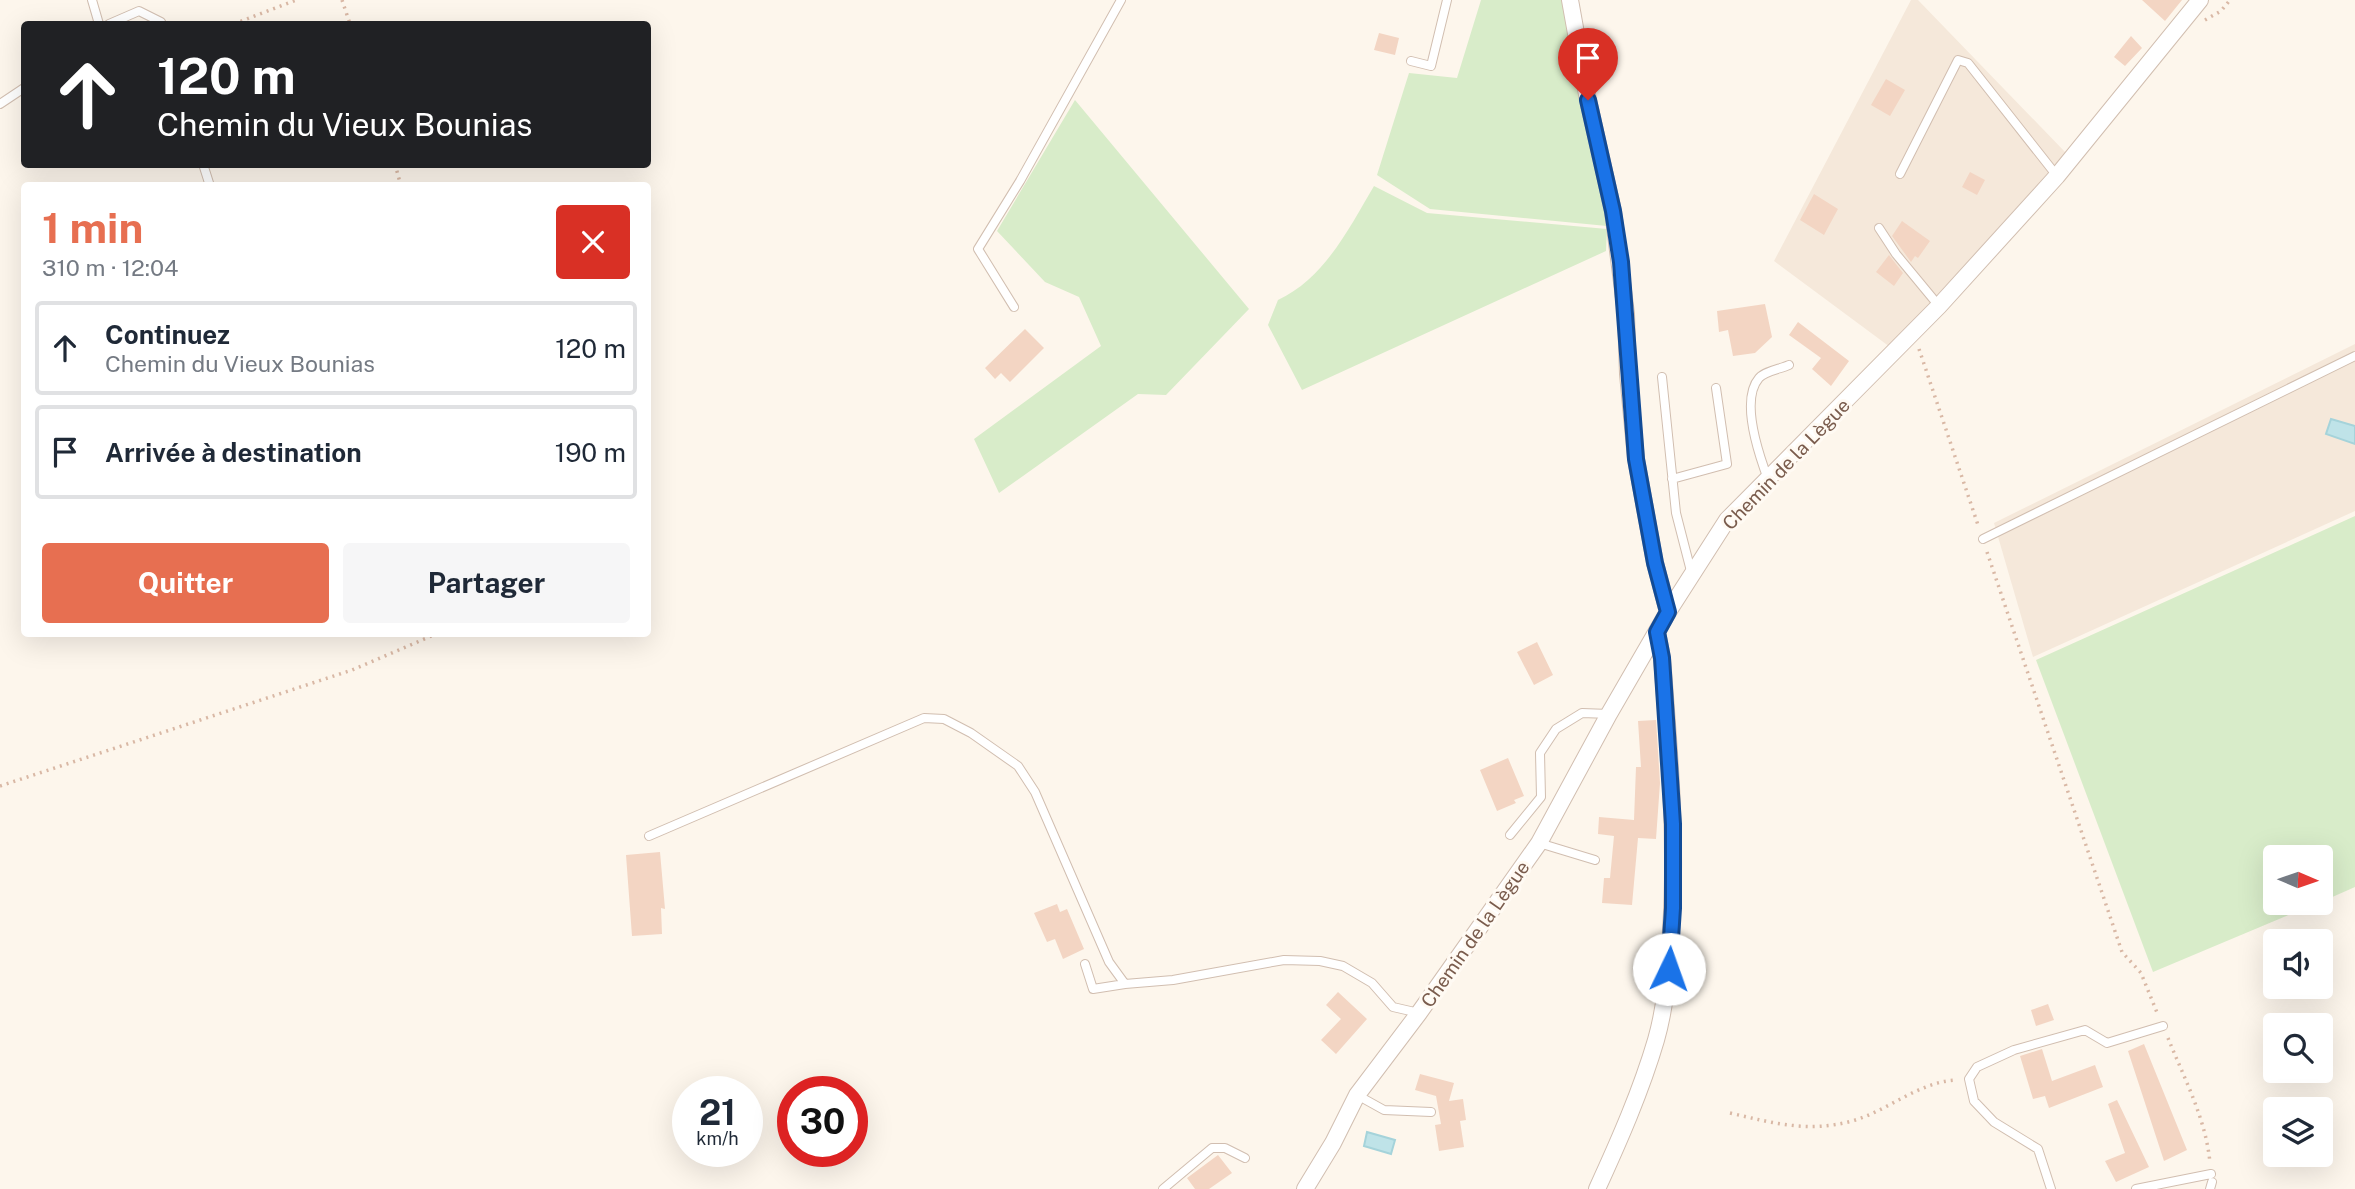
<!DOCTYPE html>
<html lang="fr">
<head>
<meta charset="utf-8">
<style>
	body { margin:0; font-family:"Public Sans",sans-serif; background:#f6f6f7; color:#1f2937; height:100vh; display:flex; flex-direction:column; font-size:26px; white-space:nowrap }
	* { box-sizing:border-box; margin:0 }
	p { font-size:23px; color:#747a83 }
	.icon { flex:none; width:38px; height:38px; fill:none; stroke:currentColor; stroke-width:2; stroke-linecap:round; stroke-linejoin:round }
	.map { position:relative; flex:1; overflow:hidden }
	.side { position:absolute; left:21px; top:182px; width:630px; height:455px; display:flex; flex-direction:column; background:#fff; border-radius:7px; box-shadow:0 7px 28px #0002 }
	.side>* { flex:none }
	.top-card { position:absolute; left:21px; top:21px; width:630px; height:147px; border-radius:7px; box-shadow:0 7px 28px #0002; background:#202124; color:#fff; overflow:hidden }
	.needle { width:46px; rotate:92deg }
	.controls { position:absolute; left:2263px; top:845px; display:grid; gap:14px }
	.controls a { display:grid; place-items:center; width:70px; height:70px; border-radius:7px; background:#fff; box-shadow:0 7px 28px #0002; font-size:35px }
	.speed { position:absolute; left:672px; top:1076px; display:flex; gap:14px; font-size:35px; font-weight:700; text-align:center }
	.speed>* { display:grid; place-content:center; width:91px; height:91px; border-radius:50%; background:#fff; box-shadow:0 7px 28px #0002; line-height:1 }
	.speed small { font-size:18px; font-weight:400 }
	.speed .limit { border:10px solid #d22; background:#fff; color:#111 }
	.pin { position:absolute; display:grid; place-items:center; width:60px; height:60px; color:#fff; margin:-72px -30px; border-radius:50% 50% 50% 0; rotate:-45deg; box-shadow:0 0 7px #0007 }
	.pin .icon { rotate:45deg }
	.me { position:absolute; width:77px; margin:-38px; rotate:3deg; stroke-linejoin:round; filter:drop-shadow(0 0 5px #0008) }
	.turn { display:flex; align-items:center; gap:24px; height:147px; padding:0 21px; font-size:32px }
	.turn .icon { width:91px; height:91px; stroke-width:2.5 }
	.turn b { display:block; font-size:49px; line-height:60px }
	.round { display:grid; place-items:center; flex:none; width:74px; height:74px; border-radius:7px; background:#f6f6f7 }
	.overview { display:flex; align-items:center; justify-content:space-between; height:119px; padding:0 21px }
	h1 { font-size:42px; font-weight:700; line-height:52px; color:#e76f51 }
	.button { display:flex; gap:14px; margin-top:auto; padding:14px 21px }
	.button a { flex:1; height:80px; border-radius:7px; background:#e76f51; color:#fff; font-size:28px; font-weight:700; line-height:80px; text-align:center }
	.button a+a { background:#f6f6f7; color:#1f2937 }
	ul { padding:0; list-style:none }
	li { display:flex; align-items:center; gap:21px; height:94px; margin:0 14px 10px; padding:0 7px; border:4px solid #e0e1e3; border-radius:7px }
	li div { flex:1 }
	li b { display:block; font-size:26px }
	li em { font-style:normal }
	.map>svg:first-child { display:block }
	.residential { fill:#f5e8da }
	.green { fill:#d8ecc9 }
	.water { fill:#bfe3e8; stroke:#a5d3da; stroke-width:2 }
	.building { fill:#f3d5c3 }
	.lines { fill:none; stroke-linecap:round; stroke-linejoin:round }
	.service-casing { stroke:#d1beb0; stroke-width:10 }
	.minor-casing { stroke:#d1beb0; stroke-width:18 }
	.path { stroke:#d9b8a5; stroke-width:3.5; stroke-dasharray:2 5; stroke-linecap:butt }
	.service { stroke:#fff; stroke-width:8 }
	.minor { stroke:#fff; stroke-width:16 }
	.route-casing { stroke:#114b97; stroke-width:18 }
	.route { stroke:#1a73e8; stroke-width:12 }
	.labels { text-anchor:middle; dominant-baseline:central; stroke-width:6; stroke-linejoin:round; paint-order:stroke }
	.street-label { font-size:19px; fill:#7a5c4d; stroke:#fffaf3 }
</style>
</head>
<body>
<div class="map">
<svg width="2355" height="1189" viewBox="0 0 2355 1189">
	<rect width="100%" height="100%" fill="#fdf6ec"/>
	<!-- residential -->
	<path class="residential" d="M1911 0H1918L2066 153 1890 347 1774 261Z
		M2355 344V511L2033 657 1994 523Z"/>
	<!-- green -->
	<path class="green" d="M1481 0H1564L1607 226 1430 209 1377 175 1409 73 1457 78Z
		M1075 100 1249 309 1166 395 1138 394 999 493 974 439 1101 346 1079 297 1045 282 997 231Z
		M1374 186 1427 213 1607 229 1606 251 1302 390 1268 325 1278 300C1325 278 1349 228 1374 186Z
		M2355 516V887L2321 902 2320 858H2275V903H2317L2153 972 2036 660Z"/>
	<!-- water -->
	<path class="water" d="M2331 419 2355 426V444L2326 434Z
		M1367 1132 1395 1140 1391 1154 1364 1146Z"/>
	<!-- building -->
	<path class="building" d="M2142 0H2182L2165 21Z
		M1379 33 1399 38 1395 55 1374 50Z
		M2131 36 2142 48 2125 66 2114 57Z
		M1886 79 1905 90 1890 116 1871 105Z
		M1970 172 1985 180 1977 195 1962 187Z
		M1814 194 1838 209 1824 235 1800 220Z
		M1902 221 1930 241 1918 258 1915 256 1911 262 1892 236Z
		M1889 255 1903 273 1894 286 1876 272Z
		M1765 304 1772 337 1755 353 1733 356 1728 330 1719 332 1717 311Z
		M1798 322 1849 361 1831 386 1812 369 1821 358 1789 335Z
		M1025 329 1044 348 1010 382 1001 373 995 379 985 368Z
		M1537 642 1553 675 1534 685 1517 652Z
		M1656 720 1660 783 1656 839 1638 838 1632 905 1602 903 1604 878H1610L1614 836 1598 834 1599 817 1634 820 1636 767H1641L1638 721Z
		M1508 758 1524 796 1514 800 1516 803 1497 811 1480 770Z
		M660 852 665 909 661 908 662 934 632 936 626 855Z
		M1057 904 1060 912 1067 909 1084 949 1063 959 1055 939 1047 942 1034 913Z
		M1338 992 1367 1019 1336 1054 1321 1040 1341 1019 1326 1005Z
		M2048 1004 2054 1020 2036 1026 2031 1010Z
		M2144 1044 2187 1150 2164 1161 2128 1051Z
		M2042 1049 2052 1081 2095 1065 2103 1087 2049 1108 2045 1096 2033 1099 2020 1056Z
		M1420 1074 1454 1083 1449 1101 1463 1099 1466 1120 1460 1121 1464 1147 1439 1151 1435 1125 1441 1124 1436 1096 1415 1090Z
		M2117 1100 2149 1167 2116 1182 2105 1161 2125 1153 2108 1104Z
		M1218 1155 1232 1173 1209 1189H1195L1187 1178Z"/>
	<g class="lines">
		<defs>
			<path id="service" d="M92 0 99 24
				M109 24 139 11 161 22 162 24
				M1411 61 1431 66 1447 0
				M0 104 24 88
				M203 164 210 186
				M1900 174 1958 60 1968 63 2057 176
				M1879 228 1896 254 1939 306
				M1014 307 978 249 1020 181 1121 0
				M1662 377 1676 513 1692 575
				M1672 479 1727 464 1716 388
				M1768 479C1759 455 1740 400 1759 378 1765 371 1780 369 1789 365
				M1983 539 2355 356
				M1510 835 1541 797 1540 753 1556 729 1582 713 1609 714
				M649 836 924 718 944 719 971 733 1018 766 1035 792 1109 962 1125 984 1173 980 1284 960 1320 961 1343 966 1372 983 1393 1007 1419 1013
				M1539 843 1595 860
				M1085 964 1093 989 1125 984
				M1357 1095 1384 1110 1431 1112
				M1163 1189 1212 1148H1225L1245 1158
				M2051 1189 2038 1149 1994 1122 1974 1101 1969 1079 1977 1067 2014 1050 2085 1030 2107 1043 2163 1026
				M2136 1189 2211 1174
				M2210 1189 2212 1182"/>
			<path id="minor" d="M1570 0 1588 100 1613 211 1626 314 1628 374 1636 459 1655 563 1668 612
				M1305 1189 1333 1143 1357 1095 1419 1013 1539 843 1609 714 1668 612 1727 520 1939 306 2057 176 2200 0
				M1597 1189C1619 1141 1641 1091 1656 1040 1666 1005 1669 966 1671 930 1677 839 1669 748 1662 658L1657 632"/>
		</defs>
		<!-- service casing -->
		<use href="#service" class="service-casing"/>
		<!-- minor casing -->
		<use href="#minor" class="minor-casing"/>
		<!-- path -->
		<path class="path" d="M342 0 350 24
			M2205 20 2221 11 2230 0
			M234 24 296 0
			M395 164 401 186
			M1919 349 1979 528
			M1987 552 2122 952 2141 973 2158 1015
			M0 786 352 670 436 634
			M2168 1038C2184 1078 2206 1119 2210 1163
			M1730 1113C1773 1123 1808 1133 1852 1121 1888 1111 1918 1082 1956 1080"/>
		<!-- service -->
		<use href="#service" class="service"/>
		<!-- minor -->
		<use href="#minor" class="minor"/>
	</g>
	<g class="lines">
		<defs>
			<path id="route" d="M1588 100 1613 211 1621 262 1636 459 1655 563 1668 612 1657 632 1662 658 1673 824V908L1669 969"/>
		</defs>
		<!-- route casing -->
		<use href="#route" class="route-casing"/>
		<!-- route -->
		<use href="#route" class="route"/>
	</g>
	<g class="labels">
		<!-- street labels -->
		<g class="street-label">
			<text transform="translate(1786 464) rotate(-46)">Chemin de la Lègue</text>
			<text transform="translate(1475 934) rotate(-55)">Chemin de la Lègue</text>
		</g>
	</g>
</svg>
<div class="controls">
<a><svg class="needle" viewBox="-14 -14 28 28"><path d="M0-13l5 13h-10z" fill="#e53935"/><path d="M0 13l5-13h-10z" fill="#747a83"/></svg></a>
<a><svg class="icon" aria-label="sound" viewBox="0 0 24 24"><path d="M4 9h4l5-4v14l-5-4H4zM17 9q2 3 0 6"/></svg></a>
<a><svg class="icon" aria-label="search" viewBox="0 0 24 24"><circle cx="10" cy="10" r="6"/><path d="M15 15l6 6"/></svg></a>
<a><svg class="icon" aria-label="layers" viewBox="0 0 24 24"><path d="M12 4l9 5-9 5-9-5zM3 14l9 5 9-5"/></svg></a>
</div>
<div class="speed"><div>21<small>km/h</small></div><div class="limit">30</div></div>
<div class="pin" style="left:1588px;top:100px;background:#d93025"><svg class="icon" aria-label="arrive" viewBox="0 0 24 24"><path d="M6 21V4h12l-3 4 3 4H6"/></svg></div>
<svg class="me" style="left:1669px;top:969px" viewBox="-20 -20 40 40"><circle r="19" fill="#fff"/><path d="M0-13L10 11 0 6-10 11z" fill="#1a73e8"/></svg>
<div class="top-card">
<div class="turn"><svg class="icon" aria-label="ahead" viewBox="0 0 24 24"><path d="M12 20V5M6 11l6-6 6 6"/></svg><div><b>120 m</b>Chemin du Vieux Bounias</div></div>
</div>
<section class="side">
<div class="overview"><div><h1>1 min</h1><p>310 m · 12:04</p></div><a class="round" style="background:#d93025;color:#fff"><svg class="icon" aria-label="close" viewBox="0 0 24 24"><path d="M6 6l12 12M18 6L6 18"/></svg></a></div>
<ul>
<li><svg class="icon" aria-label="ahead" viewBox="0 0 24 24"><path d="M12 20V5M6 11l6-6 6 6"/></svg><div><b>Continuez</b><p>Chemin du Vieux Bounias</p></div><em>120 m</em></li>
<li><svg class="icon" aria-label="arrive" viewBox="0 0 24 24"><path d="M6 21V4h12l-3 4 3 4H6"/></svg><div><b>Arrivée à destination</b></div><em>190 m</em></li>
</ul>
<div class="button"><a>Quitter</a><a>Partager</a></div>
</section>
</div>
</body>
</html>
